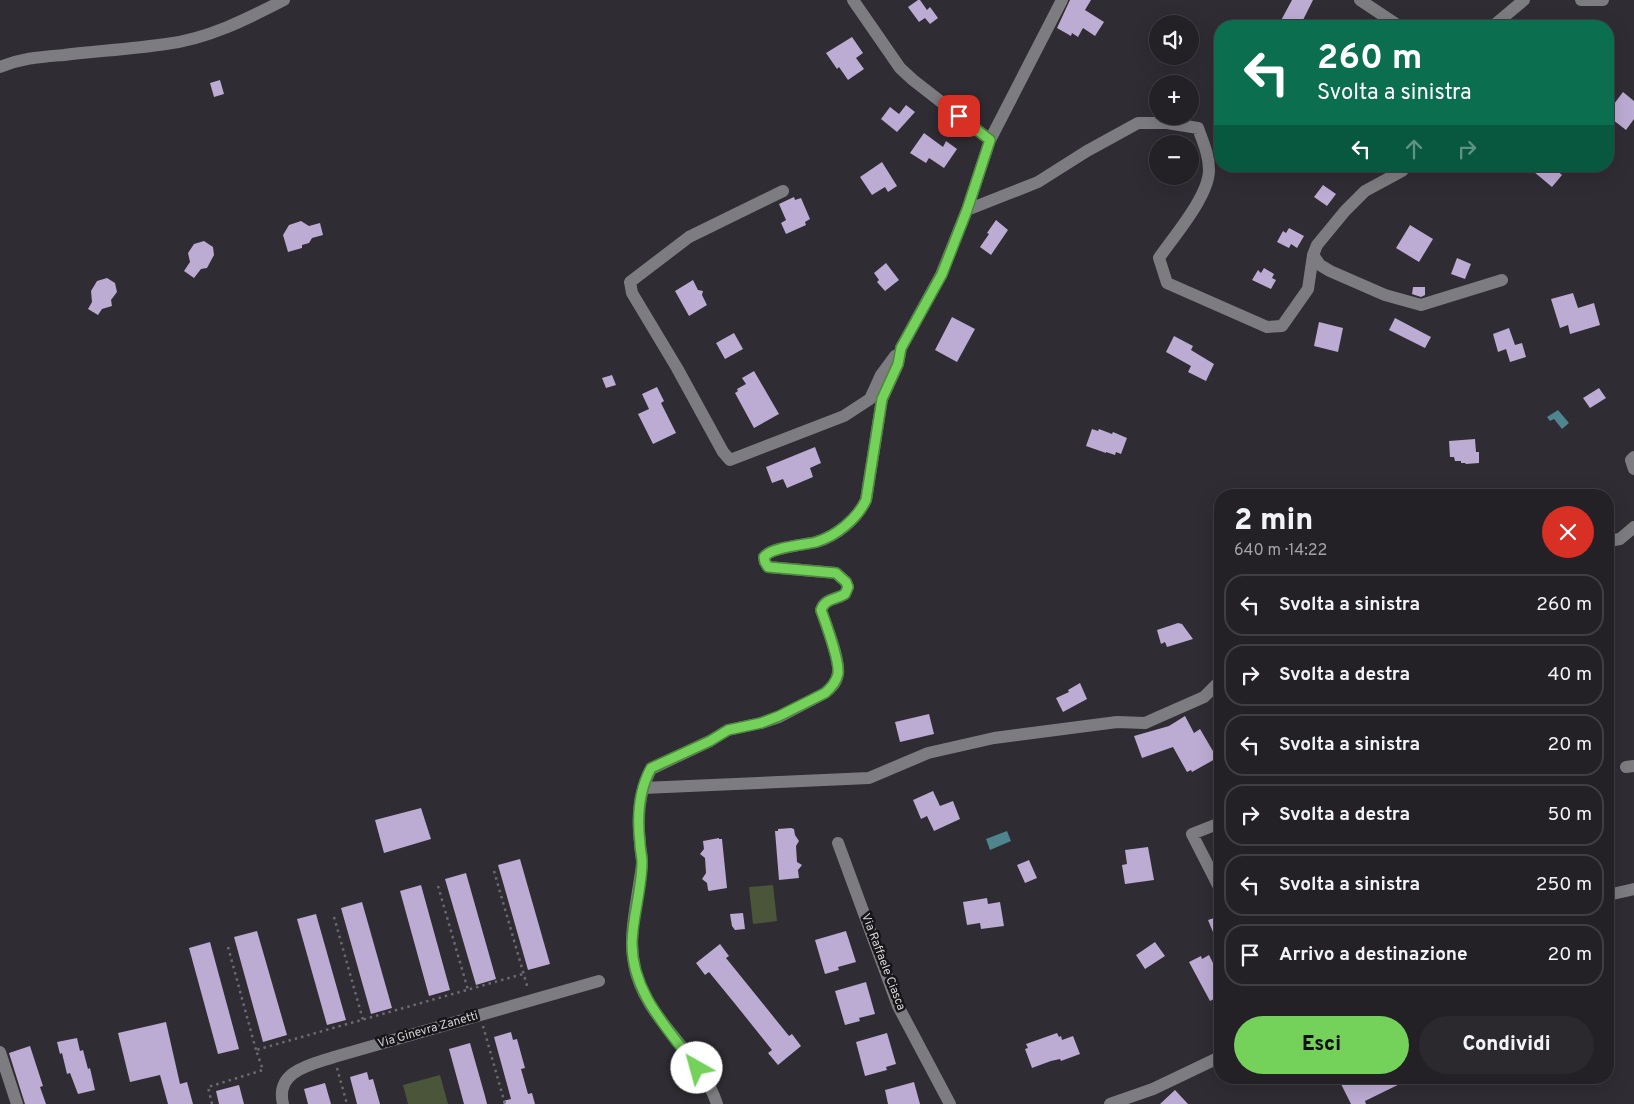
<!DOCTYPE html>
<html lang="it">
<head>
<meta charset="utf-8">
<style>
	body { margin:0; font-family:Overpass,sans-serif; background:#2b292e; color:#f1f3f6; height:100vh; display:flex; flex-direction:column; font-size:19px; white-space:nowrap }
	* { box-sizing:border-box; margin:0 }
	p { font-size:16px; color:#a3a3a7 }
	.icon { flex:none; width:28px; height:28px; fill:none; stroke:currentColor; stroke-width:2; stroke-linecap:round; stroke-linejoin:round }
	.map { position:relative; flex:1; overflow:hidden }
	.side { position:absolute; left:1214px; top:489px; width:400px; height:595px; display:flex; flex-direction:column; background:#232126; border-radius:20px; box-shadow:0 5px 20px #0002,0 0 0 1px #403e43 }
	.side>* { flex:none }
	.hud { position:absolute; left:1214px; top:20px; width:400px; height:152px; border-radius:20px; box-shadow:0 5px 20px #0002,0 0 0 1px #403e43; background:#0b6e4f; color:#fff; overflow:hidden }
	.controls { position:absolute; left:1149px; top:15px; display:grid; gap:10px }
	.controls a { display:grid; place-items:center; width:50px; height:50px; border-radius:50%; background:#232126; box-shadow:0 5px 20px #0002,0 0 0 1px #403e43; font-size:25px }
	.pin { position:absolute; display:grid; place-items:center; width:42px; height:42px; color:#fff; margin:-21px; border-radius:10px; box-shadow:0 2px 8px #0006 }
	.me { position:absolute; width:55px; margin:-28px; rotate:322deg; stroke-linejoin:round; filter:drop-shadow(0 0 4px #0008) }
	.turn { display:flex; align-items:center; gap:18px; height:105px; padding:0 20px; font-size:22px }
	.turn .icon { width:65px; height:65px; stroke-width:2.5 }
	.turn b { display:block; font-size:35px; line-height:42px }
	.lanes { display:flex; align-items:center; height:48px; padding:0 20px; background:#0003; justify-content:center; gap:25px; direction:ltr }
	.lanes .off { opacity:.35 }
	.round { display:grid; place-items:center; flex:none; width:52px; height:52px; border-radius:26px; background:#2b292e }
	.head { display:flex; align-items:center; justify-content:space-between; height:85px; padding:0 20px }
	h1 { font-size:30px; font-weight:800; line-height:38px }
	.cta { display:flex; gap:10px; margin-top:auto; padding:10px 20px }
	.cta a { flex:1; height:58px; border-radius:30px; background:#74d25b; color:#111; font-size:20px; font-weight:800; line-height:58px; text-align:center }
	.cta a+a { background:#2b292e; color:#f1f3f6 }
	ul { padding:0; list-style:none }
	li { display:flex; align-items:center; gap:15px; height:62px; margin:0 10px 8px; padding:0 10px; border:2px solid #403e43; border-radius:20px }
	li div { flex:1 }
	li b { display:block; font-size:19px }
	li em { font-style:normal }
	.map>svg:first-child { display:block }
	.green { fill:#4a5539 }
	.water { fill:#4e858e }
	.building { fill:#bcabd3 }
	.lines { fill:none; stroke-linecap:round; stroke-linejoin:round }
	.path { stroke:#6c6a70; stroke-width:2.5; stroke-dasharray:2.5 4; stroke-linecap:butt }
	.minor { stroke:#7d7d81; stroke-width:12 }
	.route-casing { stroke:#4b883b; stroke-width:12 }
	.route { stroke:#74d25b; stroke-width:9 }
	.labels { text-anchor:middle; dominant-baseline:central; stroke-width:5; stroke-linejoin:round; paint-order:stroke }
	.street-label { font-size:12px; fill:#d5d3d8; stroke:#171518 }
</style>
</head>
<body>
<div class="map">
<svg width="1634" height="1104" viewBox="0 0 1634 1104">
	<rect width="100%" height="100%" fill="#2f2c33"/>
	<!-- green -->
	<path class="green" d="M773 885 777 921 753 924 749 887Z
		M440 1075 448 1104H408L403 1085Z"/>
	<!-- water -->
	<path class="water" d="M1558 410 1569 423 1562 429 1554 419 1550 421 1547 417Z
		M1007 831 1011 841 990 850 986 839Z"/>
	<!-- building -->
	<path class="building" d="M918 0H920L927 10 930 7 938 18 930 24 925 18 919 22 908 7Z
		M1070 0H1091L1085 10 1104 22 1095 36 1083 28 1078 37 1072 33 1071 36 1057 28Z
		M1292 0H1313L1300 26H1278Z
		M852 37 863 53 856 58 864 69 848 80 839 67 837 69 826 53Z
		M220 80 224 94 214 97 210 83Z
		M1623 92 1634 101V119L1626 130 1608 116V112Z
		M906 105 915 112 897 132 881 119 890 107 899 114Z
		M924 133 943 147 946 141 957 149 944 168 929 158 926 163 910 153Z
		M882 162 897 186 888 192 885 187 872 195 860 177Z
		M1527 166H1552L1562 175 1552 187Z
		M1323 185 1336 194 1327 206 1314 197Z
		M794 197 795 200 801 198 810 219 805 222 806 225 786 234 781 223 786 220 779 204Z
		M996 220 1008 230 991 255 980 247 989 234 987 233Z
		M301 221 309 226 320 223 323 235 312 238 309 243 302 245V248L288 252 283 235 289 225Z
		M1410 225 1433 239 1419 262 1396 248Z
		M1289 228 1304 236 1297 248 1291 244 1289 248 1277 242 1283 231 1286 233Z
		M204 241 213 247 214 255 207 268 201 269 194 278 184 271 190 262 188 253 194 244Z
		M1457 258 1471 264 1465 279 1451 274Z
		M886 263 899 280 885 291 877 282 879 280 874 273Z
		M1264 268 1274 274 1272 278 1276 280 1271 289 1252 280 1258 270 1261 273Z
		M107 278 115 283 117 292 111 300 112 306 102 309 98 315 88 309 92 302 91 291 97 281Z
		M693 280 698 290 703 291 702 295 707 305 689 316 675 291Z
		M1413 287H1425V295L1421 297 1412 294Z
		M1573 293 1578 308 1594 303 1600 325 1570 334 1568 325 1560 328 1551 299Z
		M952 317 975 329 957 362 935 350Z
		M1395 318 1431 337 1425 348 1389 330Z
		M1319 322 1343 328 1338 352 1314 346Z
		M1509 328 1515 345 1522 343 1526 357 1510 362 1506 349 1498 352 1493 334Z
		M734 333 743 349 725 359 716 343Z
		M1174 336 1193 346 1191 350 1214 364 1206 381 1188 372 1191 366 1166 352Z
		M754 371 779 414 754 428 735 393 738 391 737 389 746 384 742 378Z
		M612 375 616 385 606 388 602 378Z
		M657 387 664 401 661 403 676 433 653 444 638 414 649 409 642 394Z
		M1599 388 1606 398 1590 408 1583 398Z
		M1092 429 1098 431 1099 429 1112 434 1113 432 1127 438 1121 454 1116 452 1115 455 1106 452V453L1086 446Z
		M1475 439 1476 452H1479V463L1466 464 1465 463H1461V461H1455L1454 457H1450L1449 441Z
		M815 447 821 463 810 468 813 477 787 488 783 479 772 483 766 467Z
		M1178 623 1182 624 1193 639 1167 647 1165 642 1161 644 1157 630Z
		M1080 683 1087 699 1063 712 1056 698 1069 692 1068 690Z
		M929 714 934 734 900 742 895 722Z
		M1185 716 1194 733 1200 729 1217 758 1192 772 1191 770 1187 772 1173 747 1142 758 1134 736 1169 726Z
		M933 791 940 806 953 801 960 819 934 831 927 816 921 819 913 800Z
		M421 808 431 839 384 853 375 820Z
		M791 828 794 829 795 835 799 841 796 846 797 862 802 865 798 870 799 878 779 880 775 831H778V829Z
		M719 838V839H722L727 888 709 891 708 890 707 883 702 879 706 873 705 858 700 854 704 849 703 841Z
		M1148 847 1154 880 1125 884 1122 865 1127 864 1125 850Z
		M520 859 550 964 528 970 498 865Z
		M1029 860 1037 878 1025 883 1017 865Z
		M466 873 496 979 476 985 445 879Z
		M421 885 450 990 429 996 400 891Z
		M987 898 988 904 1000 902 1004 926 981 929 980 923 967 925 963 902Z
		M362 902 392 1008 371 1014 341 908Z
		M743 913 745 929 735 930 732 926 730 914Z
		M316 914 346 1020 327 1025 297 919Z
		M1220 916V949L1208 920Z
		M257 931 287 1035 263 1042 234 937Z
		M846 931 856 962 838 967 839 970 825 974 815 940Z
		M210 942 239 1049 218 1054 189 948Z
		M1155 942 1165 956 1145 969 1136 955Z
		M720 944 729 956 726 958 789 1036 792 1034 801 1046 778 1065 768 1053 772 1050 736 1005 709 972 705 975 696 963Z
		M1209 955 1217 971 1215 972 1218 977 1214 980 1220 992V996L1210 1001 1189 962 1201 956 1202 959Z
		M866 982 875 1014 859 1018 860 1021 845 1025 835 991Z
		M166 1022 180 1084 187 1082 193 1104H168L160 1075 130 1082 118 1033Z
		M511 1032 513 1040 517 1039 525 1068 521 1069 528 1094 532 1093 535 1104H504L503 1101 511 1099 494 1037Z
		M887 1033 896 1064 886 1067 887 1070 865 1076 856 1042Z
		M1057 1033 1059 1037 1061 1036 1062 1040 1073 1036 1080 1054 1061 1061 1060 1059 1051 1061 1032 1068 1025 1049 1028 1048 1026 1044Z
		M77 1038 80 1051 83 1050 88 1069 90 1068 95 1090 78 1094 70 1073 67 1074 62 1053 60 1054 57 1042Z
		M470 1043 485 1096 487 1104H464L449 1049Z
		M30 1046 43 1086 40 1087 46 1104H25L9 1053Z
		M367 1072 369 1080 373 1079 380 1104H357L350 1077Z
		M1338 1078H1412L1365 1101 1366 1104H1351Z
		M914 1082 920 1104H888L885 1090Z
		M325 1083 331 1104H308L304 1089Z
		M239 1085 244 1104H219L216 1091Z
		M1175 1090 1188 1104H1160Z"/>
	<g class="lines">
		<!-- path -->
		<path class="path" d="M494 871 528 989
			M438 886 468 990
			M334 917 363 1020
			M228 947 256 1050
			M483 1026 505 1104
			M337 1068 347 1104
			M212 1104 208 1087 263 1070 256 1050 523 974"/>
		<!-- minor -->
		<path class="minor" d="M853 0 900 68 913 80 990 140
			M1360 0 1399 26
			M1581 0H1603
			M1493 26 1524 0
			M0 67C22 58 40 57 64 55 98 51 132 49 166 44 208 39 247 19 284 0
			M783 191 689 237 630 282 632 293 677 368 723 452 730 460 844 416 870 399 881 375 895 356
			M967 210 1038 182 1087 151 1138 123H1167L1198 128C1203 142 1209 155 1209 170 1209 196 1174 236 1159 258L1167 283 1267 327 1282 326 1308 289 1313 255 1317 245 1345 211 1365 191 1402 171 1406 166
			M1313 255 1320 265 1330 271 1385 295 1421 305 1502 280
			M1634 457 1631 460 1634 469
			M1608 541 1620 539 1634 527
			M1626 767 1634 766
			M643 788 869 778 928 753 994 738 1117 722 1145 723 1204 697 1220 681
			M1220 823 1192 834 1220 889
			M838 843 898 1006 950 1104
			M1608 895 1634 889
			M0 1052 17 1104
			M283 1104C275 1071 310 1065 334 1057L599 981
			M717 1104C700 1052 644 1020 634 964 629 938 635 911 639 885 640 877 642 869 642 862 642 856 640 849 640 843 637 818 639 791 651 769L710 741 728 730 761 723 779 717 825 693C832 687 837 682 838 673 840 660 826 624 821 610 825 598 836 600 845 594L848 587 846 582 836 573 768 567 765 562 764 557C771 547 804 545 816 542 837 536 857 519 866 500L882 399 898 364 901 348 941 275 967 210 990 140 1062 0
			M1110 1104 1153 1089 1220 1057"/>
	</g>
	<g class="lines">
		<defs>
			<path id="route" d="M697 1068C669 1030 631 992 632 942 633 915 642 888 642 862 642 856 640 849 640 843 637 818 639 790 651 768L710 741 728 730 761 723 779 716 825 693C831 688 836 682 838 674 840 661 826 624 821 610 825 598 836 600 845 594L848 587 846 582 836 573 768 567 765 562 764 557C771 547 804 545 816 542 836 536 857 519 866 500L882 399 898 364 901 348 942 274 967 210 990 140 959 116"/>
		</defs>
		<!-- route casing -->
		<use href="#route" class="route-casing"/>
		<!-- route -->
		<use href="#route" class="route"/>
	</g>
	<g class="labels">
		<!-- street labels -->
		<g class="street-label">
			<text transform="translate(883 962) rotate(69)">Via Raffaele Ciasca</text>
			<text transform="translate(428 1030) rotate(-16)">Via Ginevra Zanetti</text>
		</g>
	</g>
</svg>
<div class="controls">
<a><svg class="icon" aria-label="sound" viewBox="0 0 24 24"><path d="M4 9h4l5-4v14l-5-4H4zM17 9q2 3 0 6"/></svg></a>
<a>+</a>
<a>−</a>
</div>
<div class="pin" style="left:959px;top:116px;background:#d93025"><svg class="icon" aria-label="arrive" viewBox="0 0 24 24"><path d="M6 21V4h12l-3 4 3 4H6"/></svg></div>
<svg class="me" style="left:697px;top:1068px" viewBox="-20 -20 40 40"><circle r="19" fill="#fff"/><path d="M0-13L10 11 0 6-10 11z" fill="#74d25b"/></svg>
<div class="hud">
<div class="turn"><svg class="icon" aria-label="left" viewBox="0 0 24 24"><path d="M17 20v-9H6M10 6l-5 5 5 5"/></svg><div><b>260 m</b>Svolta a sinistra</div></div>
<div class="lanes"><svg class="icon" aria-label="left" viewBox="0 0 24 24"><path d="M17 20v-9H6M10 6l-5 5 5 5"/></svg><svg class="icon off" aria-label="ahead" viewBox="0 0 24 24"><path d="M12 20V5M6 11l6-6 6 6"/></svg><svg class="icon off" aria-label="right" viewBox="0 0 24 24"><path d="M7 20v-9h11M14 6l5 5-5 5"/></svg></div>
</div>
<section class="side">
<div class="head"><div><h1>2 min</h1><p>640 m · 14:22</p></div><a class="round" style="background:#d93025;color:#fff"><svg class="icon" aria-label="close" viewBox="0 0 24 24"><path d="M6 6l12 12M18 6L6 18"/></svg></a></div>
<ul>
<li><svg class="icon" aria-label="left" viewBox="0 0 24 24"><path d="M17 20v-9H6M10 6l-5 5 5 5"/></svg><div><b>Svolta a sinistra</b></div><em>260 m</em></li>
<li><svg class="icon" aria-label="right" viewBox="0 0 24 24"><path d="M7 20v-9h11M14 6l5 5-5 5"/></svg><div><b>Svolta a destra</b></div><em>40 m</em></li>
<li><svg class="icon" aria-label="left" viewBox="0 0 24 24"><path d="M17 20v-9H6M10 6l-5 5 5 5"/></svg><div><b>Svolta a sinistra</b></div><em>20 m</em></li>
<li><svg class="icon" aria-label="right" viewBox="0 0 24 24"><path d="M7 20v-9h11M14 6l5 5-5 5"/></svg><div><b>Svolta a destra</b></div><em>50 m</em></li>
<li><svg class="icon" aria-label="left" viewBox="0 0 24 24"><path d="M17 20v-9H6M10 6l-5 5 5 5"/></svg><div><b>Svolta a sinistra</b></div><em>250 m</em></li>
<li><svg class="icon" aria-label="arrive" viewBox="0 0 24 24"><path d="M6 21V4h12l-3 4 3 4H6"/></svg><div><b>Arrivo a destinazione</b></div><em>20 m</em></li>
</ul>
<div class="cta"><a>Esci</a><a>Condividi</a></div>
</section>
</div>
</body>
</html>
